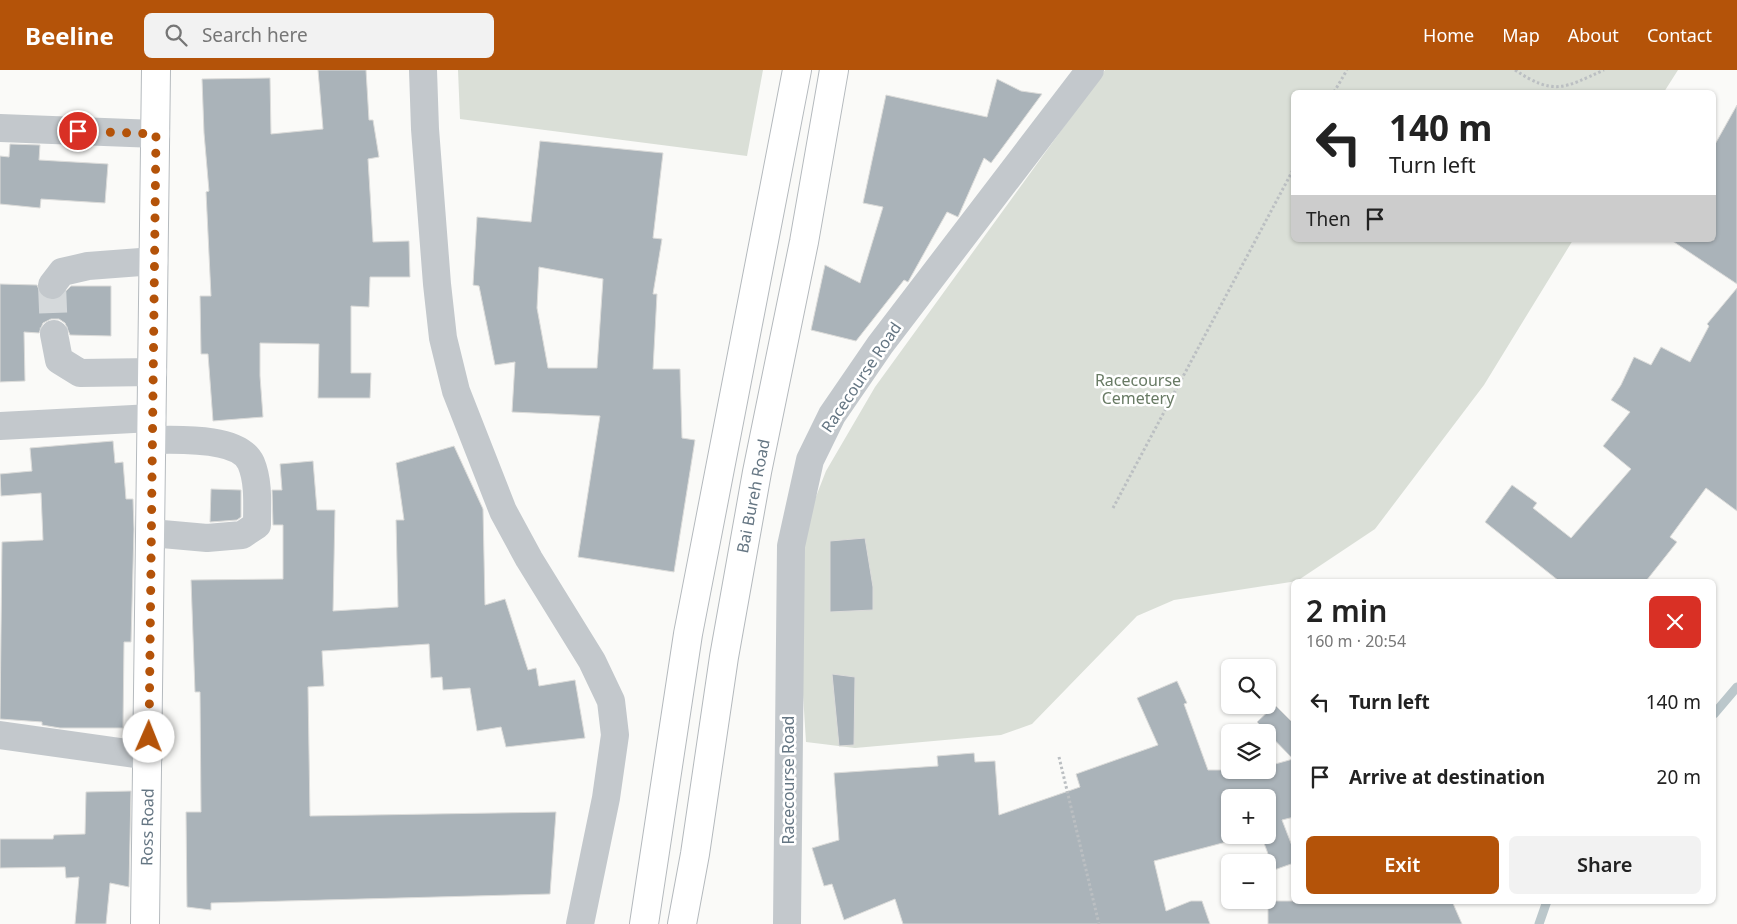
<!DOCTYPE html>
<html lang="en">
<head>
<meta charset="utf-8">
<style>
	body { margin:0; font-family:"Noto Sans",sans-serif; background:#f2f2f2; color:#222; height:100vh; display:flex; flex-direction:column; font-size:19px; white-space:nowrap }
	* { box-sizing:border-box; margin:0 }
	p { font-size:16px; color:#767676 }
	.icon { flex:none; width:28px; height:28px; fill:none; stroke:currentColor; stroke-width:2; stroke-linecap:round; stroke-linejoin:round }
	.map { position:relative; flex:1; overflow:hidden }
	.panel { position:absolute; left:1291px; top:509px; width:425px; height:325px; display:flex; flex-direction:column; background:#fff; border-radius:8px; box-shadow:0 1px 4px #0004 }
	.panel>* { flex:none }
	.hud { position:absolute; left:1291px; top:20px; width:425px; height:152px; border-radius:8px; box-shadow:0 1px 4px #0004; background:#fff; color:#222; overflow:hidden }
	.fabs { position:absolute; left:1221px; top:589px; display:grid; gap:10px }
	.fabs a { display:grid; place-items:center; width:55px; height:55px; border-radius:8px; background:#fff; box-shadow:0 1px 4px #0004; font-size:25px }
	.pin { position:absolute; display:grid; place-items:center; width:42px; height:42px; color:#fff; margin:-21px; border:2px solid #fff; border-radius:50%; box-shadow:0 1px 5px #0007 }
	.me { position:absolute; width:55px; margin:-28px; rotate:1deg; stroke-linejoin:round; filter:drop-shadow(0 0 4px #0008) }
	.turn { display:flex; align-items:center; gap:18px; height:105px; padding:0 15px; font-size:22px }
	.turn .icon { width:65px; height:65px; stroke-width:2.5 }
	.turn b { display:block; font-size:35px; line-height:42px }
	.then { display:flex; align-items:center; height:48px; padding:0 15px; background:#0003; gap:10px; font-size:19px }
	.round { display:grid; place-items:center; flex:none; width:52px; height:52px; border-radius:8px; background:#f2f2f2 }
	.overview { display:flex; align-items:center; justify-content:space-between; height:85px; padding:0 15px }
	h1 { font-size:30px; font-weight:600; line-height:38px }
	.primary-button { display:flex; gap:10px; margin-top:auto; padding:10px 15px }
	.primary-button a { flex:1; height:58px; border-radius:8px; background:#b45309; color:#fff; font-size:20px; font-weight:600; line-height:58px; text-align:center }
	.primary-button a+a { background:#f2f2f2; color:#222 }
	ul { padding:0; list-style:none }
	li { display:flex; align-items:center; gap:15px; height:75px; padding:0 15px }
	li div { flex:1 }
	li b { display:block; font-size:19px }
	li em { font-style:normal }
	header { display:flex; align-items:center; gap:30px; box-sizing:border-box; height:70px; padding:0 25px; background:#b45309; color:#fff }
	header strong { font-size:24px }
	nav { display:flex; gap:28px; margin-inline-start:auto; font-size:18px }
	.search { width:350px; height:45px; background:#f2f2f2; display:flex; align-items:center; gap:12px; box-sizing:border-box; padding:0 18px; border-radius:8px; color:#767676; font-size:19px }
	.map>svg:first-child { display:block }
	.green { fill:#dadfd7 }
	.lines { fill:none; stroke-linecap:round; stroke-linejoin:round }
	.stream { stroke:#bbc7cb; stroke-width:9 }
	.building { fill:#aab3b9; stroke:#dcdcda; fill-rule:evenodd }
	.minor-tunnel { stroke:#d5d9db; stroke-width:28; stroke-dasharray:28 14; stroke-linecap:butt }
	.major-casing { stroke:#b5babe; stroke-width:30 }
	.highway-casing { stroke:#b4b9bd; stroke-width:30 }
	.path { stroke:#bbbfc2; stroke-width:3; stroke-dasharray:2.5 2.5; stroke-linecap:butt }
	.minor { stroke:#c3c8cc; stroke-width:28 }
	.major { stroke:#fff; stroke-width:28 }
	.highway { stroke:#fff; stroke-width:28 }
	.route { stroke:#b45309; stroke-width:9; stroke-dasharray:0 16.2 }
	.labels { text-anchor:middle; dominant-baseline:central; stroke-width:5; stroke-linejoin:round; paint-order:stroke }
	.street-label { font-size:16px; fill:#657683; stroke:#fff }
	.park-label { font-size:16px; fill:#687a64; stroke:#fff }
</style>
</head>
<body>
<header>
<strong>Beeline</strong>
<div class="search"><svg class="icon" aria-label="search" viewBox="0 0 24 24"><circle cx="10" cy="10" r="6"/><path d="M15 15l6 6"/></svg>Search here</div>
<nav><a>Home</a><a>Map</a><a>About</a><a>Contact</a></nav>
</header>
<div class="map">
<svg width="1737" height="854" viewBox="0 0 1737 854">
	<rect width="100%" height="100%" fill="#fafaf8"/>
	<!-- green -->
	<path class="green" d="M458 0H763L747 86 460 49Z
		M1105 0H1678L1664 22H1294V170H1573L1484 315 1375 459 1297 511 1174 530 1137 546 1032 654 1001 665 855 678 806 672 794 483 826 401 875 317Z"/>
	<g class="lines">
		<!-- stream -->
		<path class="stream" d="M1714 644 1737 617
			M1539 854 1547 831"/>
	</g>
	<!-- building -->
	<path class="building" d="M318 0H366L369 50H373L379 87 368 89 373 172 409 171 410 207H370L369 237 351 236V303H371L370 328H318L319 274 260 273V306L263 347 213 351 208 284H201L200 226H211L206 122 209 121 204 63 202 9 270 8 271 64 323 59Z
		M997 9 1021 21 1042 24 991 93 984 88 958 147 947 142 908 212 904 210 856 271 811 260 825 195 860 213 883 137 863 133 886 25 987 47Z
		M1737 35V214L1671 170H1714V76Z
		M540 71 663 83 653 168 662 169 653 224H657L653 299H680L682 368 695 370 674 502 578 487 600 346 512 342 515 292 495 295 479 216 473 215 477 147 531 152ZM539 197 603 209 597 298H548L537 238Z
		M10 74 40 75 39 90 108 94 105 133 41 129 40 138 0 134V86L9 87Z
		M0 214 37 215 42 227 50 230 58 229 71 216H111V266L70 265 65 253 59 249H51L43 253 39 263 24 262 25 311 0 312Z
		M1737 218V441L1706 418 1670 467 1677 472 1646 511H1559L1485 452 1512 415 1537 433 1533 438 1571 468 1631 399 1603 376 1630 342 1611 330 1621 315 1634 287 1651 295 1661 277 1690 292 1709 256 1707 254Z
		M113 371 115 393 123 392 126 429H133L134 459 131 572H124L123 658H60L42 655V652L0 649 2 472 43 470 41 423 1 426 0 404 32 401 30 378Z
		M454 376 483 439 485 535 505 529 528 600 536 598 539 616 575 610 585 668 506 677 501 657 477 661 470 618 443 620 442 607 431 608 429 574 322 581 324 616 308 617 310 746 556 742 550 824 211 833V840L187 837 186 742H201L200 622H195L191 510 283 509V455H273L272 420H282L280 394 313 391 317 440H335L333 541 398 537 396 450H404L396 393Z
		M211 419 241 420V447L237 450 210 452Z
		M865 468 873 517V540L830 542V471Z
		M832 604 855 607 854 675 839 676Z
		M1177 611 1187 633 1184 634 1208 700H1268V696L1293 689 1257 652 1275 635 1294 654V747L1282 750 1294 781V793L1274 800 1261 765H1268V728H1230V765H1253L1154 791 1166 841 1191 831H1202L1210 854H903L895 829 844 850 832 814 824 816 812 778 839 770 834 703 938 696 937 686 974 683 975 692 995 691 999 745 1080 717 1076 704 1158 675 1137 628Z
		M131 721 129 817 110 813 106 854H75L79 807 66 808 65 797 0 798V769H53L54 765 85 764 86 722Z
		M1268 831H1452L1462 854H1268Z"/>
	<g class="lines">
		<!-- minor-tunnel -->
		<path class="minor-tunnel" d="M52 215 54 264"/>
		<defs>
			<path id="major" d="M145 854 156 0"/>
			<path id="highway" d="M644 854 688 564 797 0
				M682 854 695 784 724 587 757 402 804 172 834 0"/>
		</defs>
		<!-- major casing -->
		<use href="#major" class="major-casing"/>
		<!-- highway casing -->
		<use href="#highway" class="highway-casing"/>
		<!-- path -->
		<path class="path" d="M1515 0C1554 26 1564 18 1604 0
			M1334 22 1347 0
			M1113 438 1294 98
			M1059 687 1099 854"/>
		<!-- minor -->
		<path class="minor" d="M423 0 425 59 437 214 443 268 456 321 503 441 529 489 592 591 611 631 615 665 606 728 580 854
			M0 58 156 64
			M52 215 62 202 88 196 154 191
			M54 264 59 290 80 303 153 302
			M0 356 152 348
			M151 463 207 468 242 465 257 455C257 435 259 412 251 393 239 366 176 370 152 370
			M0 665 149 686
			M787 854 791 476 810 390 832 345 880 275 1090 0"/>
		<!-- major -->
		<use href="#major" class="major"/>
		<!-- highway -->
		<use href="#highway" class="highway"/>
	</g>
	<g class="lines">
		<!-- route -->
		<path class="route" d="M78 61 156 64 149 667"/>
	</g>
	<g class="labels">
		<!-- street labels -->
		<g class="street-label">
			<text transform="translate(861 307) rotate(-56)">Racecourse Road</text>
			<text transform="translate(753 426) rotate(-79)">Bai Bureh Road</text>
			<text transform="translate(788 710) rotate(-90)">Racecourse Road</text>
			<text transform="translate(147 757) rotate(-89)">Ross Road</text>
		</g>
		<!-- park labels -->
		<g class="park-label">
			<text x="1138" y="310">Racecourse<tspan x="1138" dy="18">Cemetery</tspan></text>
		</g>
	</g>
</svg>
<div class="fabs">
<a><svg class="icon" aria-label="search" viewBox="0 0 24 24"><circle cx="10" cy="10" r="6"/><path d="M15 15l6 6"/></svg></a>
<a><svg class="icon" aria-label="layers" viewBox="0 0 24 24"><path d="M12 4l9 5-9 5-9-5zM3 14l9 5 9-5"/></svg></a>
<a>+</a>
<a>−</a>
</div>
<div class="pin" style="left:78px;top:61px;background:#d93025"><svg class="icon" aria-label="arrive" viewBox="0 0 24 24"><path d="M6 21V4h12l-3 4 3 4H6"/></svg></div>
<svg class="me" style="left:149px;top:667px" viewBox="-20 -20 40 40"><circle r="19" fill="#fff"/><path d="M0-13L10 11 0 6-10 11z" fill="#b45309"/></svg>
<div class="hud">
<div class="turn"><svg class="icon" aria-label="left" viewBox="0 0 24 24"><path d="M17 20v-9H6M10 6l-5 5 5 5"/></svg><div><b>140 m</b>Turn left</div></div>
<div class="then">Then<svg class="icon" aria-label="arrive" viewBox="0 0 24 24"><path d="M6 21V4h12l-3 4 3 4H6"/></svg></div>
</div>
<section class="panel">
<div class="overview"><div><h1>2 min</h1><p>160 m · 20:54</p></div><a class="round" style="background:#d93025;color:#fff"><svg class="icon" aria-label="close" viewBox="0 0 24 24"><path d="M6 6l12 12M18 6L6 18"/></svg></a></div>
<ul>
<li><svg class="icon" aria-label="left" viewBox="0 0 24 24"><path d="M17 20v-9H6M10 6l-5 5 5 5"/></svg><div><b>Turn left</b></div><em>140 m</em></li>
<li><svg class="icon" aria-label="arrive" viewBox="0 0 24 24"><path d="M6 21V4h12l-3 4 3 4H6"/></svg><div><b>Arrive at destination</b></div><em>20 m</em></li>
</ul>
<div class="primary-button"><a>Exit</a><a>Share</a></div>
</section>
</div>
</body>
</html>
